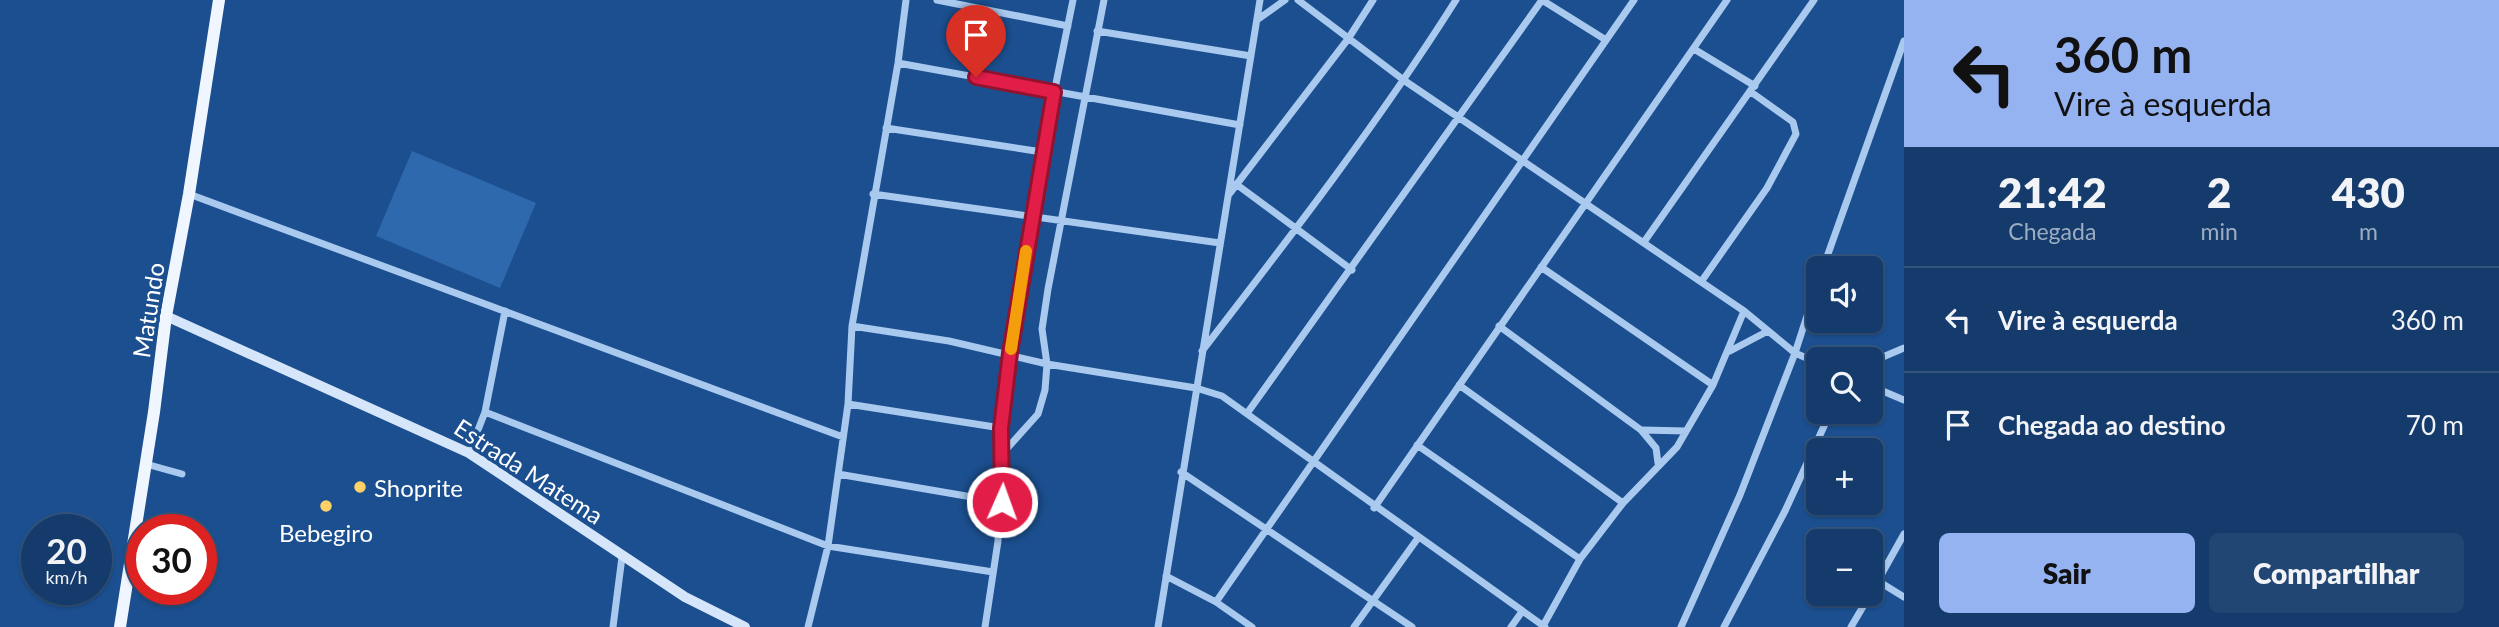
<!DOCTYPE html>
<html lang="pt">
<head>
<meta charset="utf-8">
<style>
	body { margin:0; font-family:Lato,sans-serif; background:#214673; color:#f1f3f6; height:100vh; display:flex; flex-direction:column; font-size:26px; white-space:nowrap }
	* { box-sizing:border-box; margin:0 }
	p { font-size:23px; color:#9dadc1 }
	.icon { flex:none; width:38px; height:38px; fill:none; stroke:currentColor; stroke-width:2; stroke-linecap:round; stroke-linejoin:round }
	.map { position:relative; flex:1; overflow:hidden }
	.panel { display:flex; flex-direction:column; background:#143b6b; width:595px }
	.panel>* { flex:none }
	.banner { background:#95b2f1; color:#111; overflow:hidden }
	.fabs { position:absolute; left:1806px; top:256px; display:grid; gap:14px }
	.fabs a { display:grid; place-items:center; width:77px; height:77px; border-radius:10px; background:#143b6b; box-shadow:0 2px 5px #0004,0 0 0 2px #33557e; font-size:35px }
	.speed { position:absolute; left:21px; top:514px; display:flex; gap:14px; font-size:35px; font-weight:700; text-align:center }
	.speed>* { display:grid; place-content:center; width:91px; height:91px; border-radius:50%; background:#143b6b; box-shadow:0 2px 5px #0004,0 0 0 2px #33557e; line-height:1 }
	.speed small { font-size:18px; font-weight:400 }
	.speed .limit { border:10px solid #d22; background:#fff; color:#111 }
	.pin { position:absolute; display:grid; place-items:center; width:60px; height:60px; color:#fff; margin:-72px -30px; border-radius:50% 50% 50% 0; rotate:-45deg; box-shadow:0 0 7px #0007 }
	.pin .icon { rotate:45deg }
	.me { position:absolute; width:77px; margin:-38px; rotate:2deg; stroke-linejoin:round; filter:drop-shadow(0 0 5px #0008) }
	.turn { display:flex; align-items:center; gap:24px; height:147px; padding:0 35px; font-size:32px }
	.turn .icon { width:91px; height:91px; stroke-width:2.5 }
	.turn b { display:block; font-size:49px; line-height:60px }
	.eta { display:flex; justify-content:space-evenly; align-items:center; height:119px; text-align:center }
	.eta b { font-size:42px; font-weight:800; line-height:49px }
	.primary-button { display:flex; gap:14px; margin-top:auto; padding:14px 35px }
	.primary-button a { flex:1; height:80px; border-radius:10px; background:#95b2f1; color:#111; font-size:28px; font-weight:800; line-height:80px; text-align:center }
	.primary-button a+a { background:#214673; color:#f1f3f6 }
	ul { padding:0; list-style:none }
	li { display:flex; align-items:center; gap:21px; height:105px; padding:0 35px; border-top:2px solid #33557e }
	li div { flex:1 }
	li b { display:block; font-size:26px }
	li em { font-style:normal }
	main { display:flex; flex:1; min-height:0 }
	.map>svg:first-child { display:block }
	.green { fill:#2e69ad }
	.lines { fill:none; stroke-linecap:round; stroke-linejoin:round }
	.street { stroke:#a9c9ee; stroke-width:7 }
	.secondary { stroke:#d6e6fa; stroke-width:10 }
	.primary { stroke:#f0f6ff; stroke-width:12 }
	.route-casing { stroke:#92132f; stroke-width:18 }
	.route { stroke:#e11d48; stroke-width:12 }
	.slow { stroke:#f59e0b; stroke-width:12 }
	.poi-dot { fill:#ffd166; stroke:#1b4f8f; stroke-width:2.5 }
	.labels { text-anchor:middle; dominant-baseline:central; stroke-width:7; stroke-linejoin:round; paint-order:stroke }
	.street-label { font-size:24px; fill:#fff; stroke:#1b4f8f }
	.poi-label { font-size:24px; fill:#fff; stroke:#1b4f8f; text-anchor:start }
</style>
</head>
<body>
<main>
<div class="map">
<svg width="1904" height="627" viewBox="0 0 1904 627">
	<rect width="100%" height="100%" fill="#1b4f8f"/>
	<!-- green -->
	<path class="green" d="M412 151 536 203 500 288 376 236Z"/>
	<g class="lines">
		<!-- street -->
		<path class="street" d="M937 0 1068 26
			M1298 0 1405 81 1744 311 1795 353 1818 363
			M1542 0 1606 40
			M1257 20 1285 0
			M1097 31 1251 56
			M1694 49 1755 86
			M898 63 1240 125
			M886 128 1042 152
			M1236 184 1352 270
			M1230 193 1348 39 1373 0
			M189 194 843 437
			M873 194 1220 243
			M1644 242 1814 0
			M1541 267 1713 385
			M1823 268 1904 41
			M1701 282 1767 188 1796 134 1793 122 1751 92
			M852 326 949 341 1047 364 1196 388 1222 396 1545 627
			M1499 326 1641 430 1656 448 1658 463
			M1202 351C1291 236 1379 122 1456 0
			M1730 351 1768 331
			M1871 362 1904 348
			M1459 385 1623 503
			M1871 386 1904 400
			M848 404 1001 428
			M485 412 505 311
			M1248 412 1542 0
			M1642 430 1686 431
			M1417 445 1580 559
			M469 453 485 412 828 546 993 572
			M1003 453 1038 414 1045 390 1047 364 1042 329 1048 289 1104 0
			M146 464 182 474
			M1181 472 1412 627
			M838 474 1001 502
			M1374 508 1727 0
			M1166 576 1216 602 1252 627
			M1878 581 1904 597
			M1871 593 1904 534
			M1216 602 1634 0
			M1543 626 1580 559 1623 503 1677 447 1713 385 1744 311
			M613 627 622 557
			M808 627 828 546 848 404 852 326 898 63 906 0
			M985 627 998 541 1003 453 1001 428 1010 353 1042 152 1073 0
			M1158 627 1260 0
			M1354 627 1418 538
			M1511 627 1521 613
			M1681 627 1740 495 1795 353 1818 282
			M1724 627 1785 511 1831 411
			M1851 627 1871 593"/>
		<!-- secondary -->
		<path class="secondary" d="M166 316 469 453 685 597 745 627"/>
		<!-- primary -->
		<path class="primary" d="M120 627 154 412 166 316 189 194 219 0"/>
	</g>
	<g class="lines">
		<defs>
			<path id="route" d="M976 77 1054 92 1010 353 1001 428 1002 502"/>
		</defs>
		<!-- route casing -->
		<use href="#route" class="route-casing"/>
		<!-- route -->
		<use href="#route" class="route"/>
		<!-- slow -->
		<path class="slow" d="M1011 349 1026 251"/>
	</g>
	<!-- markers -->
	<g class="poi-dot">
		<circle cx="360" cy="487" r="7"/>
		<circle cx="326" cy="506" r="7"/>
	</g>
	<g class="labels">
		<!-- street labels -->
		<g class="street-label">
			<text transform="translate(148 310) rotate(-81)">Matundo</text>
			<text transform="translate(529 471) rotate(33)">Estrada Matema</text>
		</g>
		<!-- poi labels -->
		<g class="poi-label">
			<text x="374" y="487">Shoprite</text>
			<text x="326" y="532" text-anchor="middle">Bebegiro</text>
		</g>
	</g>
</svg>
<div class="fabs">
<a><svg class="icon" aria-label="sound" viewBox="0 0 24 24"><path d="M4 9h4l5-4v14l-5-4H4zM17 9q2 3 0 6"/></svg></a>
<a><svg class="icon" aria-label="search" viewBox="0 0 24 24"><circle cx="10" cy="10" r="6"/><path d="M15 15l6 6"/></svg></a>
<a>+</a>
<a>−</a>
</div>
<div class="speed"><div>20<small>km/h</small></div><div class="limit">30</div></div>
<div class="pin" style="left:976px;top:77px;background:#d93025"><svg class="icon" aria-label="arrive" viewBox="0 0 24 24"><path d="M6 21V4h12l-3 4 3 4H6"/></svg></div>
<svg class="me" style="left:1002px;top:502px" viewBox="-20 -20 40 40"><circle r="17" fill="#e11d48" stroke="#fff" stroke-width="3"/><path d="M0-11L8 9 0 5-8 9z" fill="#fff"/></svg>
</div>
<section class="panel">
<div class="banner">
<div class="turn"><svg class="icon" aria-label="left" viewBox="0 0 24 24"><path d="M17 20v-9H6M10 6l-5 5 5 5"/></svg><div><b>360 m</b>Vire à esquerda</div></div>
</div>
<div class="eta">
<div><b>21:42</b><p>Chegada</p></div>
<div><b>2</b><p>min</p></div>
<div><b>430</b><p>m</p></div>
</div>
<ul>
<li><svg class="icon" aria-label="left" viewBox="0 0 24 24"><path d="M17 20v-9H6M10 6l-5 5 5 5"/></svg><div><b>Vire à esquerda</b></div><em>360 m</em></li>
<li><svg class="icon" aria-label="arrive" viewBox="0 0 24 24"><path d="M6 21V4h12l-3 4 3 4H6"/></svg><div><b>Chegada ao destino</b></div><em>70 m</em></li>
</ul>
<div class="primary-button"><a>Sair</a><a>Compartilhar</a></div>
</section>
</main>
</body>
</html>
